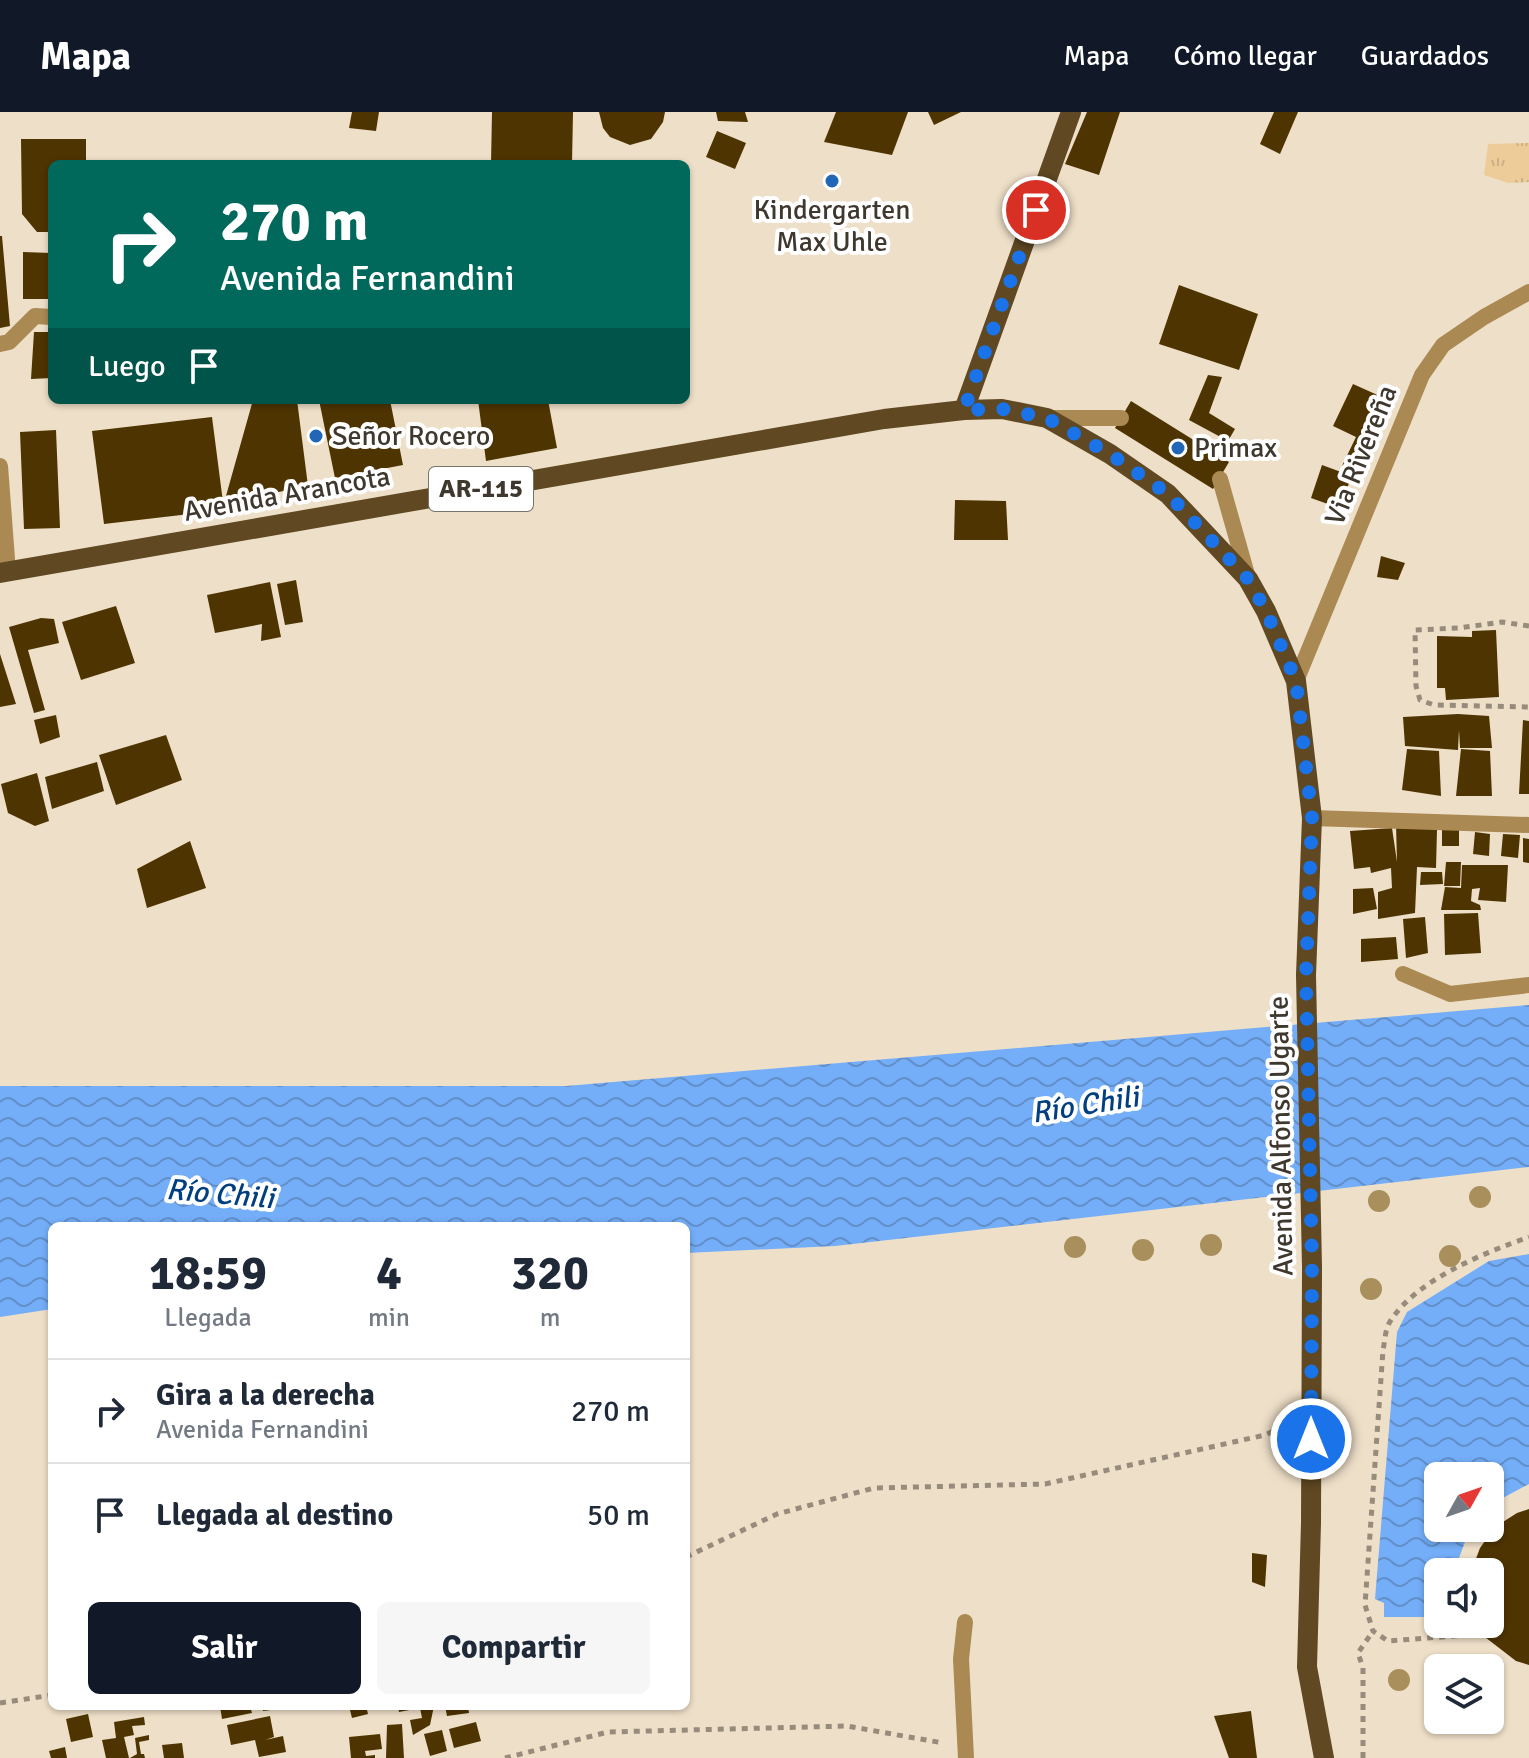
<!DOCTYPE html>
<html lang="es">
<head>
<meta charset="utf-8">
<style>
	body { margin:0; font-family:Signika,sans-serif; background:#f6f6f7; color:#1f2937; height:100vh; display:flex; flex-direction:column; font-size:30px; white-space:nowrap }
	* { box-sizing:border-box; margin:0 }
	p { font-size:26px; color:#747a83 }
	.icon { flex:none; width:44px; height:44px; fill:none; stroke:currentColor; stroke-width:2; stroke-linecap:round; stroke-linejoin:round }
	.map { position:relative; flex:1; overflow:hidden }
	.side { position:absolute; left:48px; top:1110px; width:642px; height:488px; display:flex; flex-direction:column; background:#fff; border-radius:12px; box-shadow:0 2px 6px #0004 }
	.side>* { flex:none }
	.guide { position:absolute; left:48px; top:48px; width:642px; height:244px; border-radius:12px; box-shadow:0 2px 6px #0004; background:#00695c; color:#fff; overflow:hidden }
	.needle { width:52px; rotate:50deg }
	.buttons { position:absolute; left:1424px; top:1350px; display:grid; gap:16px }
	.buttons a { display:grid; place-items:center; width:80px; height:80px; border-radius:12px; background:#fff; box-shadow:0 2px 6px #0004; font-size:40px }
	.pin { position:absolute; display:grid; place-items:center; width:68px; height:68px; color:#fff; margin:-34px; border:4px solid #fff; border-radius:50%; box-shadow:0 2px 8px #0007 }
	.me { position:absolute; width:88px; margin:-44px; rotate:0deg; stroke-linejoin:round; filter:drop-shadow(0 0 6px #0008) }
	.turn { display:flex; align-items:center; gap:28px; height:168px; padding:0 40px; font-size:36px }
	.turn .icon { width:104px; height:104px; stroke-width:2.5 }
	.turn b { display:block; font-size:56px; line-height:68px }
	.then { display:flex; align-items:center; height:76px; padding:0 40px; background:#0003; gap:16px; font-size:30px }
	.eta { display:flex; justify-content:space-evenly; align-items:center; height:136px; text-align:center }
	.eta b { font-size:48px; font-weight:700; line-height:56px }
	.cta { display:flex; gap:16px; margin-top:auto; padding:16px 40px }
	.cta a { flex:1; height:92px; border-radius:12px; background:#111827; color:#fff; font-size:32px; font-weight:700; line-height:92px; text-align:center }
	.cta a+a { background:#f6f6f7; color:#1f2937 }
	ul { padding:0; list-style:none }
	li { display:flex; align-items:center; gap:24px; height:104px; padding:0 40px; border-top:2px solid #e0e1e3 }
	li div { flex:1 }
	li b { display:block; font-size:30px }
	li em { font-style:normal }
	header { display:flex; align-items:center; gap:48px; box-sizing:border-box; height:112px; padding:0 40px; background:#111827; color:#fff }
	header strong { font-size:38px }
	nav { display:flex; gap:44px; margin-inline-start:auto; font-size:28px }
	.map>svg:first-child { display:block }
	.grass { fill:url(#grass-tufts) }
	.water { fill:url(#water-waves) }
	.building { fill:#4e3400 }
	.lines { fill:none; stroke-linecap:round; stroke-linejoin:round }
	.path { stroke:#978c7c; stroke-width:5; stroke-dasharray:6 6; stroke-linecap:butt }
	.service { stroke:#aa8953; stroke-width:16 }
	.minor { stroke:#aa8953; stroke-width:16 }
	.tertiary { stroke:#aa8953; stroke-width:16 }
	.primary { stroke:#5f4822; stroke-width:20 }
	.tree { fill:#a88f5b }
	.route { stroke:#1a73e8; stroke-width:14; stroke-dasharray:0 25.2 }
	.poi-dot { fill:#2166b7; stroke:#fff; stroke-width:3 }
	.labels { text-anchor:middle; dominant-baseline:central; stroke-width:8; stroke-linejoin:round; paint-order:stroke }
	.shield { fill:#fff; stroke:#78746d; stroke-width:2 }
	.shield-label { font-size:26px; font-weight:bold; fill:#3e382f }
	.poi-label { font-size:28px; fill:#3e382f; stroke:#fff; text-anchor:start }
	.street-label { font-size:28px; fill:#3e382f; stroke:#fff }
	.water-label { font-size:30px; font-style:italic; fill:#013f80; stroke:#fff }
</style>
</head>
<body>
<header>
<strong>Mapa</strong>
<nav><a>Mapa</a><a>Cómo llegar</a><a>Guardados</a></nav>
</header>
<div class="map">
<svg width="1529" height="1646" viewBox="0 0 1529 1646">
	<defs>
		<pattern id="grass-tufts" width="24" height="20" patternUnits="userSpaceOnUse" patternTransform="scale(2)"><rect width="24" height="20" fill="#edcc9a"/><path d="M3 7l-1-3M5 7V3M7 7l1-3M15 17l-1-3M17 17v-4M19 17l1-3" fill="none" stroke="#ccb085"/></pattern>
		<pattern id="water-waves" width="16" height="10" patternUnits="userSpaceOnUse" patternTransform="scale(2)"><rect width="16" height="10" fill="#74aef8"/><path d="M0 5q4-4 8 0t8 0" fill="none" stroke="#618fc9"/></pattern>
	</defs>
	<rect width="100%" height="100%" fill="#eedfc8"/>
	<!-- grass -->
	<path class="grass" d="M1529 31V70L1508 71 1484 63 1488 32Z"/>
	<!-- water -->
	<path class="water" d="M1529 893V1055L835 1134 686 1141V1114H52V1197L0 1205V974H566Z
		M1529 1142V1372L1499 1388 1490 1396V1364H1438V1416H1470L1459 1446 1458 1460H1438V1505H1384V1491L1375 1487 1397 1220 1407 1200 1489 1149Z"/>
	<!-- building -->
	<path class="building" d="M352 0H379L376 19 349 16Z
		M492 0H573L572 52H491Z
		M599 0H665L663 10 651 27 630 33 610 25 603 16Z
		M716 0H745L748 10 718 9Z
		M836 0H908L892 43 824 30Z
		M928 0H961L934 13Z
		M1087 0H1120L1099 63 1065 52Z
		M1274 0H1298L1280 42 1260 32Z
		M717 19 746 31 735 57 706 45Z
		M21 27H86V52H52V120H37L22 102Z
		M0 124H2L10 214 0 216Z
		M23 140 52 141V187H23Z
		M1179 173 1258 202 1239 258 1159 232Z
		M34 220H52V266L31 267Z
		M1208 263 1222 265 1209 301 1235 317 1228 329 1189 308Z
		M1353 272 1382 285 1367 331 1363 329 1350 357 1342 354 1356 325 1333 314Z
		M253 288H297L308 374 224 391Z
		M319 288H390L403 353 335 366Z
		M478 288H548L557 336 486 349Z
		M1131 289 1229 350 1213 377 1115 316Z
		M212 305 224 398 104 412 92 319Z
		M56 318 60 416 24 417 20 320Z
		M1322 353 1352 364 1339 396 1311 386Z
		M955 388 1006 389 1008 428H954Z
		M1381 444 1405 451 1398 468 1377 465Z
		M296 468 303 510 285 513 277 472Z
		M270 470 281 525 261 529 262 512 215 521 207 483Z
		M116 494 135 551 81 568 62 510Z
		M41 506 54 507 59 531 28 538 45 598 34 601 9 515Z
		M1496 518 1499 585 1446 588 1445 576H1437V524L1472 525V519Z
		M0 542 16 592 0 595Z
		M1458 602 1489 604 1492 636H1460L1459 618 1458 638 1405 634 1403 605Z
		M56 603 60 625 40 632 34 608Z
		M1523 608 1529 609V682H1519Z
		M166 623 182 668 116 693 99 643Z
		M1407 637 1439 639 1441 684 1402 678Z
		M1461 637 1490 639 1492 684H1456Z
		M97 650 104 679 52 697 45 665Z
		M37 661 49 709 35 714 8 701 1 672Z
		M1396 712 1437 718 1436 756 1417 755 1415 801 1378 807V780L1392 776 1391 756 1371 761 1370 755 1354 757 1350 719 1392 716 1397 750Z
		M1442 717 1459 718V734H1442Z
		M1475 720 1490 722 1489 744 1473 742Z
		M1503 722 1520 723 1518 746 1501 744Z
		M1523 726 1529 727V751L1523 750Z
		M190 729 206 776 147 796 137 757Z
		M1446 750H1461L1460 774H1444Z
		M1462 753H1508L1506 790 1478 788 1480 776 1472 777 1471 789 1480 793 1481 798H1441L1445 775 1461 776Z
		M1421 760H1442L1443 772 1420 773Z
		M1373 776 1377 797 1353 802V777Z
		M1478 801 1481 841 1445 843 1444 802Z
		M1425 805 1428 841 1406 846 1403 807Z
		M1396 825 1398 847 1361 850V827Z
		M1529 1397V1553L1516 1549 1481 1522 1478 1512H1490V1460H1471L1480 1436 1495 1415 1517 1401Z
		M1252 1441 1267 1443 1265 1475 1252 1470Z
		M220 1594H250L252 1601 222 1607Z
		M262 1594H279V1597L263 1599Z
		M349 1594H366L368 1602 352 1606Z
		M398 1594H434L430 1613 413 1623 410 1608 422 1606 420 1596 399 1600Z
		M445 1594H468L469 1601 447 1604Z
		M1251 1599 1257 1646H1229L1214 1604Z
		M88 1602 93 1625 71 1630 66 1607Z
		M270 1604 274 1625 265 1628 283 1624 286 1640 259 1645 255 1628 231 1633 227 1613Z
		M144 1605 145 1613 132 1614 134 1623 124 1625 129 1646H106L102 1628 116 1626 114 1610Z
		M476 1610 481 1629 454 1636 449 1617Z
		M402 1612 404 1646H386L387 1613Z
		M442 1618 447 1639 430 1644 424 1622Z
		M380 1622 382 1637 365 1639 366 1644 375 1643V1646H351L349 1625Z
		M149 1623V1628L139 1630 141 1642H144L145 1646H130L137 1642 135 1626Z
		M182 1631 184 1646H164L162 1633Z
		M65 1635 67 1646H51L49 1639Z"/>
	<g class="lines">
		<!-- path -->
		<path class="path" d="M1529 514 1502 510 1459 516 1415 518 1416 574 1420 588 1434 593 1529 595
			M686 1445 777 1402 874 1376 1045 1372 1265 1323 1288 1312
			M1481 1522 1388 1529 1373 1519 1365 1493 1383 1238C1385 1229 1385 1216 1391 1208 1418 1167 1484 1141 1529 1125
			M0 1591 52 1583
			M505 1646 608 1620 847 1614 943 1631
			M1363 1646V1556L1358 1541 1373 1519"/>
		<!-- service -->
		<path class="service" d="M1048 306H1121
			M1220 367 1248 466
			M965 1510 961 1547 966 1646"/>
		<!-- minor -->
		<path class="minor" d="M0 232 9 230 35 204 52 205
			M0 354 8 460
			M1312 706 1529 713
			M1403 862 1450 882 1529 873"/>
		<!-- tertiary -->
		<path class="tertiary" d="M1296 569 1422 263 1443 233 1484 205 1529 180"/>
		<!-- primary -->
		<path class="primary" d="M964 298 1071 0
			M0 461 884 307 964 298 1002 297 1047 306 1110 342 1168 382 1248 467 1266 499 1296 569 1312 706 1306 863 1312 1155 1311 1411 1307 1555 1324 1646"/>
	</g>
	<!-- trees -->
	<g class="tree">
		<circle cx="1480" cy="1085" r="11"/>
		<circle cx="1379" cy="1089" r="11"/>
		<circle cx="1211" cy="1133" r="11"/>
		<circle cx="1075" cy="1135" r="11"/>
		<circle cx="1143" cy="1138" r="11"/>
		<circle cx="1450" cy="1144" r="11"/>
		<circle cx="1371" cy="1177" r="11"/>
		<circle cx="1399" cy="1568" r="11"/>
	</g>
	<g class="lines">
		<!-- route -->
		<path class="route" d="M1036 98 964 298 1002 297 1047 306 1110 342 1168 382 1248 467 1266 499 1296 569 1312 706 1306 863 1312 1155 1311 1327"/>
	</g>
	<!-- markers -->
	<g class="poi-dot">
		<circle cx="832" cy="69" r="8"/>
		<circle cx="316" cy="324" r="8"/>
		<circle cx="1178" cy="336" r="8"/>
	</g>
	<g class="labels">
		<!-- shield labels -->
		<rect class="shield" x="429" y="355" width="104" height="44" rx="6"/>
		<g class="shield-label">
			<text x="481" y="377">AR-115</text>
		</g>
		<!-- poi labels -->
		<g class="poi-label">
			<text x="832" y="98" text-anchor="middle">Kindergarten<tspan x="832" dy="32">Max Uhle</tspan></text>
			<text x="332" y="324">Señor Rocero</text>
			<text x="1194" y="336">Primax</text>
		</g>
		<!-- street labels -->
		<g class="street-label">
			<text transform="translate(1361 343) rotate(-68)">Via Rivereña</text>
			<text transform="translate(287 382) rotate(-10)">Avenida Arancota</text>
			<text transform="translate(1281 1024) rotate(-91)">Avenida Alfonso Ugarte</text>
		</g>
		<!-- water labels -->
		<g class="water-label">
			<text transform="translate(1085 993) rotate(-9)">Río Chili</text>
			<text transform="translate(220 1082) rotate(5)">Río Chili</text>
		</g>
	</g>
</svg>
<div class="buttons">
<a><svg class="needle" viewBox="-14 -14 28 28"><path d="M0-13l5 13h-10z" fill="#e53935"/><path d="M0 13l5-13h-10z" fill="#747a83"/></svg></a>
<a><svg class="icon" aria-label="sound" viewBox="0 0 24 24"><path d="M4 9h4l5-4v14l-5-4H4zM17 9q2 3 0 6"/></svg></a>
<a><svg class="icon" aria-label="layers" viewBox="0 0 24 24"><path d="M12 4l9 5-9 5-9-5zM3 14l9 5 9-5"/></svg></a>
</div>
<div class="pin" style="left:1036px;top:98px;background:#d93025"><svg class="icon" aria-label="arrive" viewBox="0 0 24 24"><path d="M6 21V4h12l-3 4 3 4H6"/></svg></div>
<svg class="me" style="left:1311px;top:1327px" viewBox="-20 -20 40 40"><circle r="17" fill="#1a73e8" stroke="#fff" stroke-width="3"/><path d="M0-11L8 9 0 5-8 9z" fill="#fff"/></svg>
<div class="guide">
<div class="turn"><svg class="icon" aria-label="right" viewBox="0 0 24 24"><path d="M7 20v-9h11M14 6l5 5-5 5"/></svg><div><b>270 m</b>Avenida Fernandini</div></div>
<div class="then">Luego<svg class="icon" aria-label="arrive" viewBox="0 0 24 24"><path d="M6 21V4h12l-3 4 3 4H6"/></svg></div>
</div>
<section class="side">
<div class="eta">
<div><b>18:59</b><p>Llegada</p></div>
<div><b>4</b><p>min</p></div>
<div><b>320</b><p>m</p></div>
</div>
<ul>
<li><svg class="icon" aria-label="right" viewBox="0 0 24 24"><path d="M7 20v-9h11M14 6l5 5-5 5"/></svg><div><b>Gira a la derecha</b><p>Avenida Fernandini</p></div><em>270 m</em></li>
<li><svg class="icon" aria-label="arrive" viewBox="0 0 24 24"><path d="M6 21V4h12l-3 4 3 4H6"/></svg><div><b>Llegada al destino</b></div><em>50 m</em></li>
</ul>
<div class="cta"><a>Salir</a><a>Compartir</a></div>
</section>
</div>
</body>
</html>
